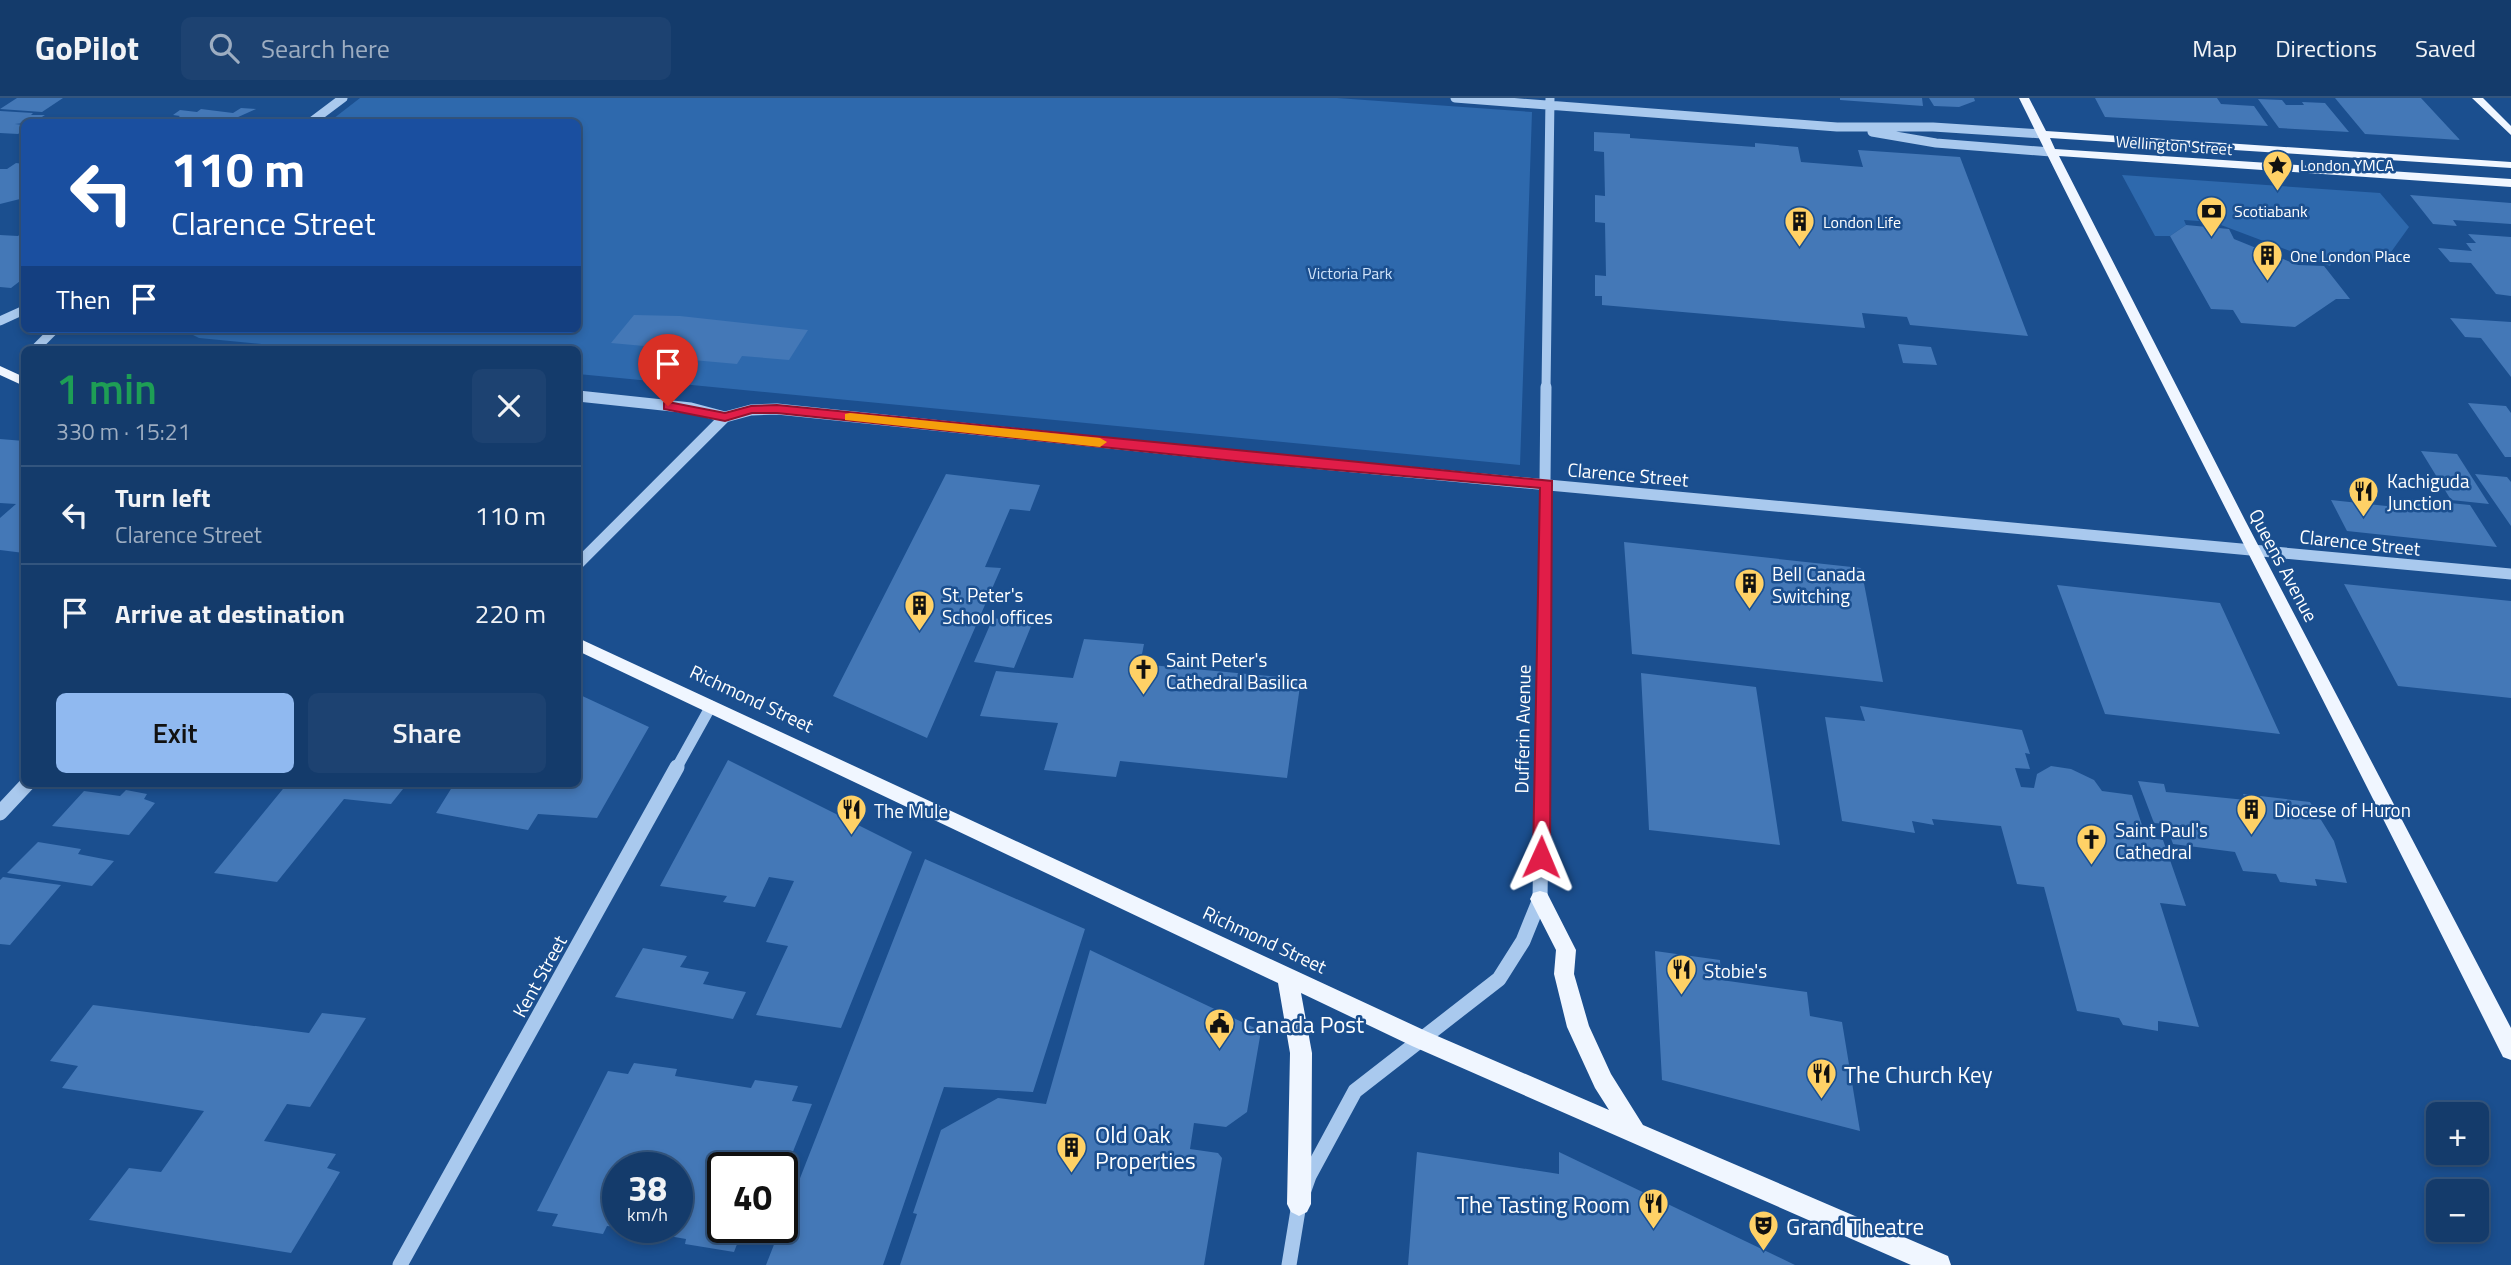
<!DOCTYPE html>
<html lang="en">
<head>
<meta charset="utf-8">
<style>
	body { margin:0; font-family:"Titillium Web",sans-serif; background:#1d4271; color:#f1f3f6; height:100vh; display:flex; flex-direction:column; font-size:26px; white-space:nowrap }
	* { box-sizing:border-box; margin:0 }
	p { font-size:23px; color:#9dadc1 }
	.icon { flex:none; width:38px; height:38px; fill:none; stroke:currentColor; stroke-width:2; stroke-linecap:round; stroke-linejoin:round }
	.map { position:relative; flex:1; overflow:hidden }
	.panel { position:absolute; left:21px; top:248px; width:560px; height:441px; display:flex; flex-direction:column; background:#143b6b; border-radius:10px; box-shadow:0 4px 10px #0003,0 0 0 2px #33557e }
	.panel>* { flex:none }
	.top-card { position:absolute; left:21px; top:21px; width:560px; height:214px; border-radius:10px; box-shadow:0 4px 10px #0003,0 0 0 2px #33557e; background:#1a4fa0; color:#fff; overflow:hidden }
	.tools { position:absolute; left:2426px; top:1004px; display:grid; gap:14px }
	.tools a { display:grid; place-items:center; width:63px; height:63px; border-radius:10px; background:#143b6b; box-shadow:0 4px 10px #0003,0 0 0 2px #33557e; font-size:35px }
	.speed { position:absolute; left:602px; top:1054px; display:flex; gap:14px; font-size:35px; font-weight:700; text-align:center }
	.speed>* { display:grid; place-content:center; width:91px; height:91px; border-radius:50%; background:#143b6b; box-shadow:0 4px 10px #0003,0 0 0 2px #33557e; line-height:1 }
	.speed small { font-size:18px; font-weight:400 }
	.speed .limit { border:4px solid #111; border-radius:10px; background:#fff; color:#111 }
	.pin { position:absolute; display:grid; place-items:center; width:60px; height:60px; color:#fff; margin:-72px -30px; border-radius:50% 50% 50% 0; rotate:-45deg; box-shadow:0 0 7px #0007 }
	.pin .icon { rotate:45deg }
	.me { position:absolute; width:77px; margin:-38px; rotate:1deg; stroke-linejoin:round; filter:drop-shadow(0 0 5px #0008) }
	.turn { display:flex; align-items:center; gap:24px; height:147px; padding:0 35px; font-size:32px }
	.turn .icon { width:91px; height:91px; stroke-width:2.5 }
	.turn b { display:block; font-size:49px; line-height:60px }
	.then { display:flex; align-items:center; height:66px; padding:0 35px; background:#0003; gap:14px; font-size:26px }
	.round { display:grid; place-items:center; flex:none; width:74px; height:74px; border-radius:10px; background:#1d4271 }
	.head { display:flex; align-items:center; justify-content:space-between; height:119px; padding:0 35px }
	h1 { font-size:42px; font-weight:600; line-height:52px; color:#1e9e55 }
	.cta { display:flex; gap:14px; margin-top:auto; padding:14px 35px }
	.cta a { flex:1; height:80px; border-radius:10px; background:#90b9f0; color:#111; font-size:28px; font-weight:600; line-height:80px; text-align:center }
	.cta a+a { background:#1d4271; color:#f1f3f6 }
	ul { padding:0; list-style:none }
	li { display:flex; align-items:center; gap:21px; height:98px; padding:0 35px; border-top:2px solid #33557e }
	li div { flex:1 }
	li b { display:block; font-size:26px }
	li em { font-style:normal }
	header { display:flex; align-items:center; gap:42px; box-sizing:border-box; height:98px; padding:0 35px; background:#143b6b; border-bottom:2px solid #33557e }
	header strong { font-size:33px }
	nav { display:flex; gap:38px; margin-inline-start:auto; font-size:24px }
	.search { width:490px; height:63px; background:#1d4271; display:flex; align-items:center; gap:18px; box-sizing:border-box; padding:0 24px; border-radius:10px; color:#9dadc1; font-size:26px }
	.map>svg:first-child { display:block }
	.green { fill:#2e69ad }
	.building { fill:#4478b7 }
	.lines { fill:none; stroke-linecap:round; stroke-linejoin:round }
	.minor-far2 { stroke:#a9c9ee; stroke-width:9 }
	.minor-far1 { stroke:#a9c9ee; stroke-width:11 }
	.minor { stroke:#a9c9ee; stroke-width:15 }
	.major { fill:#f0f6ff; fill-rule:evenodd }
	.route { fill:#e11d48; stroke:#92132f; stroke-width:2 }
	.slow { fill:#f59e0b }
	.labels { text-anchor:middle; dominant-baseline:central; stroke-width:5; stroke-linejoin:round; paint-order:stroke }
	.far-street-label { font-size:16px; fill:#fff; stroke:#1b4f8f }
	.far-poi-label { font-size:16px; fill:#fff; stroke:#1b4f8f; text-anchor:start }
	.far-park-label { font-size:16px; fill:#cfe3fa; stroke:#1b4f8f }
	.street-label { font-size:19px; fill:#fff; stroke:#1b4f8f }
	.poi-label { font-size:19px; fill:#fff; stroke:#1b4f8f; text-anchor:start }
	.near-poi-label { font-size:23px; fill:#fff; stroke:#1b4f8f; text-anchor:start }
</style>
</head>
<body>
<header>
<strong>GoPilot</strong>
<div class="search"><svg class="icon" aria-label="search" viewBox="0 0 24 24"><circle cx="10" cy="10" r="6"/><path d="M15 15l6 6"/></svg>Search here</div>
<nav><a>Map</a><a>Directions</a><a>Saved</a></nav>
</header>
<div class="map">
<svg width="2511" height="1167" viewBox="0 0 2511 1167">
	<rect width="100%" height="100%" fill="#1b4f8f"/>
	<!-- green -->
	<path class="green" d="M360 0H1337L1532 14 1520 367 578 276V252H323L199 240 181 231H578V24H329Z
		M2122 77 2380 95 2409 129 2386 161 2347 160 2332 164 2330 168 2213 124 2184 122 2186 127 2170 138H2155Z"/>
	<!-- building -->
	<path class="building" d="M17 0H63L42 14 0 11Z
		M1840 0H1922L1923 8 1840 2Z
		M1929 0H1974L1975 3 1959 9 1934 8Z
		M2095 0H2217L2221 6 2254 8 2268 28 2105 19Z
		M2335 0H2421L2460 42 2365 36Z
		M2258 1 2282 2 2286 7H2304L2302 4 2325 5 2349 34 2279 30Z
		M241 10 256 11 227 24 173 23 180 18 173 17 180 12 197 14 201 11 233 15Z
		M0 13 33 15 31 17H45L34 24 15 26 24 27V32L18 36 0 35Z
		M1594 34 1630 36V40L1755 49V45L1798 49 1801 64 1863 69 1858 52 1960 59 2028 238 1910 227 1907 219 1862 215 1865 230 1602 207V198H1595V177L1606 178 1605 125 1595 124V97L1605 98 1604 54 1594 53Z
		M16 65 24 66V90L19 94H24V100L0 106V71H7Z
		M2410 97 2511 105V126L2453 122 2457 128 2433 126Z
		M2186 127 2229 131 2234 141 2298 167 2324 168 2350 201H2336L2295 229 2241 225 2233 212 2211 211 2170 138Z
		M24 133V180L11 190 0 189V137L18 138Z
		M2468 136 2511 139V198L2496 196 2471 165 2450 164 2438 150 2472 153 2466 145H2476Z
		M634 217 680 218 808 232 789 262 742 258 737 266 648 258 655 249 611 245Z
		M2450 220 2511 224V279L2481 240 2465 239Z
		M1898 246 1931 249 1937 267 1903 265Z
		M2468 305 2506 308 2511 315V359H2505Z
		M0 341 24 343V455L0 452V420L16 406 0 405Z
		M2421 353 2457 356 2489 406 2451 402Z
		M946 376 1040 387 1030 413 1010 411 985 469 1001 470 927 640 833 598Z
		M2475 376 2507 379 2511 384V428Z
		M2408 401 2470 407 2497 449 2347 433 2331 402 2414 411Z
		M1624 444 1861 470 1883 584 1632 556Z
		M2344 486 2511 503V600L2398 588Z
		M2057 487 2220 505 2280 636 2105 616Z
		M993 520 1032 526 1014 570 974 564Z
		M1084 541 1144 546 1140 566 1301 581 1287 680 1120 663 1116 679 1044 672 1058 625 980 618 996 573 1073 580Z
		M1641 575 1756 589 1780 747 1649 732Z
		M578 596 649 629 597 720 538 716 528 732 436 715 454 686H578Z
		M1860 608 2022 632 2030 656 2025 655 2030 671 2015 670 2021 689 2034 690 2037 676 2051 668 2071 671 2094 682 2102 693 2132 697 2146 739 2163 742 2186 808 2160 805 2199 929 2158 923V933L2123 927 2119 920 2077 913 2044 789 2017 786 2001 728 1932 721 1934 727 1912 723 1915 735 1842 723 1825 619 1865 623Z
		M728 662 912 754 841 930 756 917 788 848 766 844 794 783 769 779 755 809 723 804 727 798 660 788Z
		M2138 683 2164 686 2166 694 2246 702 2243 696 2310 704 2334 743 2347 785 2315 781 2317 788 2280 784 2276 776 2243 773 2235 754 2173 746 2166 726 2154 725Z
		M287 686H407L391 706 344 701 277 784 214 775Z
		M126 692 147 696 144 701 155 705 129 737 52 728 84 693 120 698Z
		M38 744 81 751 78 756 114 763 92 788 7 775Z
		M925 761 1085 831 1033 994 944 989 883 1167H766Z
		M3 779 61 787 10 847 0 846V782Z
		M643 850 687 858 680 869 709 874 703 886 746 894 733 921 615 899Z
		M1090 852 1261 933 1247 1014 1226 1029 1194 1025 1190 1051 1218 1055 1222 1060 1204 1167H900L917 1116 913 1115 941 1032 998 1000 1046 1006Z
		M1655 853 1720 862 1721 882 1807 894 1810 918 1842 924 1860 1033 1662 982Z
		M93 907 309 935 322 915 366 920 310 1009 287 1006 264 1043 336 1056 327 1070 340 1074 291 1155 89 1122 129 1070 161 1074 204 1013 62 990 78 968 50 963Z
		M634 965 677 971 675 978 751 990 755 982 798 988 792 1003 812 1006 782 1081V1069H723V1129H764L758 1144 739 1141 734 1154 685 1146 686 1141 623 1130 677 1129V1069H618V1129L607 1128 603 1136 552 1128 558 1116 537 1113 608 973 628 976Z
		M1417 1054 1559 1076V1054L1795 1167H1408Z"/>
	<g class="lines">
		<!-- minor-far2 -->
		<path class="minor-far2" d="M1455 0 1837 29H1933L2042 36
			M311 24 343 0
			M1872 34 1936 45 2051 54
			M0 223 24 212
			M34 252 55 231
			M1546 291 1550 0"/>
		<!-- minor-far1 -->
		<path class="minor-far1" d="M578 298 691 310 725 319 751 312 777 311 1245 359 2511 476
			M578 466 725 319
			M676 671 711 608
			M1542 671 1546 289"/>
		<!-- minor -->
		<path class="minor" d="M0 715 27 686
			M400 1167 677 669
			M1289 1167 1299 1106 1309 1078 1355 993 1499 881 1523 843 1540 801 1542 669"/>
		<!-- major -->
		<path class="major" d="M2019 0H2029L2046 33 2511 64V70L2050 40 2055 51 2511 81V89L2059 58 2246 424 2511 930V962L2503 959C2343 639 2178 320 2019 0Z
			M2472 0H2483L2511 28V37Z
			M0 268 24 279V288L0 277Z
			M578 540 1428 934 1609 1012 1595 990 1567 929 1554 876 1556 852 1530 801 1533 795 1540 793 1547 795 1576 852 1574 876 1589 928 1611 976 1643 1027 1948 1158 1951 1167H1911L1412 948 1301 895 1312 955 1311 1106 1307 1114 1299 1118 1291 1114 1287 1106 1290 955 1278 885 578 553Z"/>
	</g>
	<!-- route -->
	<path class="route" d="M668 304 725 315 751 308 777 307 1552 383 1550 759 1548 764H1535L1533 759 1540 390 1245 364 777 315H752L725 323 664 311V305Z"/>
	<!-- slow -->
	<path class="slow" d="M850 315 1100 340 1107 344 1100 349 845 322V316Z"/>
	<!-- icons -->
	<defs>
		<symbol id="sight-pin" viewBox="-11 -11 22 30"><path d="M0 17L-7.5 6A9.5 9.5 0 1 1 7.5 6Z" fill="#ffd166" stroke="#1b4f8f"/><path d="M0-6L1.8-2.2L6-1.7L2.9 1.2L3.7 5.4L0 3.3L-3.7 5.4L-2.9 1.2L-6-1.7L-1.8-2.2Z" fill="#111"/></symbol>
		<symbol id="bank-pin" viewBox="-11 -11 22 30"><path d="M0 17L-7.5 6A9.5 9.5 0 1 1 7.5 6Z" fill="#ffd166" stroke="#1b4f8f"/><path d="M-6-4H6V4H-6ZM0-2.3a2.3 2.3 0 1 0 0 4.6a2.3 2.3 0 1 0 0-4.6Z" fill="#111"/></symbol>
		<symbol id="building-pin" viewBox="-11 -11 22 30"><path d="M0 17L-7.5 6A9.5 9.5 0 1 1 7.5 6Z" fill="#ffd166" stroke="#1b4f8f"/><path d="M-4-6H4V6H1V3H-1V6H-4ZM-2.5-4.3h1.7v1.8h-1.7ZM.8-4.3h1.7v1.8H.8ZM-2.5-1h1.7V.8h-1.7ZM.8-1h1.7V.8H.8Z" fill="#111"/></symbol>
		<symbol id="restaurant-pin" viewBox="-11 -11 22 30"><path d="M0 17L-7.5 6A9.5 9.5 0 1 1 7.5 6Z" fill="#ffd166" stroke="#1b4f8f"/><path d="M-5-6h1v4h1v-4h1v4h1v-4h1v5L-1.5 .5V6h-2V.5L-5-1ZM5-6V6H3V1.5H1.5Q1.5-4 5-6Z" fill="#111"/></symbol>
		<symbol id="church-pin" viewBox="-11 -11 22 30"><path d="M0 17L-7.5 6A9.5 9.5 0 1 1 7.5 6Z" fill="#ffd166" stroke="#1b4f8f"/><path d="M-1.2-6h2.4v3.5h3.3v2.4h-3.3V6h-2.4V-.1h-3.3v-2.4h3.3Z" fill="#111"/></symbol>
		<symbol id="civic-pin" viewBox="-11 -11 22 30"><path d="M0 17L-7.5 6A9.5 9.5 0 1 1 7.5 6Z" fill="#ffd166" stroke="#1b4f8f"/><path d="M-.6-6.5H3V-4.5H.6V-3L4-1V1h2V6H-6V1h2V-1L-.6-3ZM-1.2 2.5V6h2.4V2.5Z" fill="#111"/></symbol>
		<symbol id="theatre-pin" viewBox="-11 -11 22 30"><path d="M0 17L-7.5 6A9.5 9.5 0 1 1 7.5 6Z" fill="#ffd166" stroke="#1b4f8f"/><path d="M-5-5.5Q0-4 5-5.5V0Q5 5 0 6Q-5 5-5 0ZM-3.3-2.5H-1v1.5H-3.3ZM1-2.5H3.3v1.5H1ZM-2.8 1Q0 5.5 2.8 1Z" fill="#111"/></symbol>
	</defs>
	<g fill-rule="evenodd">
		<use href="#sight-pin" x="2260" y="50" width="35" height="47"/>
		<use href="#bank-pin" x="2194" y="96" width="35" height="47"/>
		<use href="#building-pin" x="1782" y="106" width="35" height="47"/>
		<use href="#building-pin" x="2250" y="140" width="35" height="47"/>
		<use href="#restaurant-pin" x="2346" y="376" width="35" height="47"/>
		<use href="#building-pin" x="1732" y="468" width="35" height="47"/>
		<use href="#building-pin" x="902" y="490" width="35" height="47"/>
		<use href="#church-pin" x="1126" y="554" width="35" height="47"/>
		<use href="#building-pin" x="2234" y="694" width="35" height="47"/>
		<use href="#restaurant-pin" x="834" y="694" width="35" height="47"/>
		<use href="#church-pin" x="2074" y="724" width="35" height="47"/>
		<use href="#restaurant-pin" x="1664" y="854" width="35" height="47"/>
		<use href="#civic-pin" x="1202" y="908" width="35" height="47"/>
		<use href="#restaurant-pin" x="1804" y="958" width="35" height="47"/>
		<use href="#building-pin" x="1054" y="1032" width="35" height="47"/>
		<use href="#restaurant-pin" x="1636" y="1088" width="35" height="47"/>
		<use href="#theatre-pin" x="1746" y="1110" width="35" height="47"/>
	</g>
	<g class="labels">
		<!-- far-street labels -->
		<g class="far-street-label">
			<text transform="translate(2174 47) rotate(4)">Wellington Street</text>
		</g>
		<!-- far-poi labels -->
		<g class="far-poi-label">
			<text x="2300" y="67">London YMCA</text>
			<text x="2234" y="113">Scotiabank</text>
			<text x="1823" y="124">London Life</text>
			<text x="2290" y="158">One London Place</text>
		</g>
		<!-- far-park labels -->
		<g class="far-park-label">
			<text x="1350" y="175">Victoria Park</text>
		</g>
		<!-- street labels -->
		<g class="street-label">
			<text transform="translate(1628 376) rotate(5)">Clarence Street</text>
			<text transform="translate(2360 444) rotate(6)">Clarence Street</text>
			<text transform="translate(2284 467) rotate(62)">Queens Avenue</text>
			<text transform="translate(752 600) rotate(25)">Richmond Street</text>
			<text transform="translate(1522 631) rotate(-89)">Dufferin Avenue</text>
			<text transform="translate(1265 841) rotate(25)">Richmond Street</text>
			<text transform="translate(539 878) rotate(-61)">Kent Street</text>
		</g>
		<!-- poi labels -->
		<g class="poi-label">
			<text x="2387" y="382">Kachiguda<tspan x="2387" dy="22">Junction</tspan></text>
			<text x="1772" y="475">Bell Canada<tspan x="1772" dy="22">Switching</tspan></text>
			<text x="942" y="496">St. Peter's<tspan x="942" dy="22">School offices</tspan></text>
			<text x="1166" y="561">Saint Peter's<tspan x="1166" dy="22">Cathedral Basilica</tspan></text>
			<text x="2274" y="711">Diocese of Huron</text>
			<text x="874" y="712">The Mule</text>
			<text x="2115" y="731">Saint Paul's<tspan x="2115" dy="22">Cathedral</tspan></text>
			<text x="1704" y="872">Stobie's</text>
		</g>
		<!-- near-poi labels -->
		<g class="near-poi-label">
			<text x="1243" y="926">Canada Post</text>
			<text x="1844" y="976">The Church Key</text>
			<text x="1095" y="1036">Old Oak<tspan x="1095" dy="26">Properties</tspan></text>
			<text x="1630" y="1106" text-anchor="end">The Tasting Room</text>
			<text x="1786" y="1128">Grand Theatre</text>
		</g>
	</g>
</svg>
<div class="tools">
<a>+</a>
<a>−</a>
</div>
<div class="speed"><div>38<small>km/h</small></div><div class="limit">40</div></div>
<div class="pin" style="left:668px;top:308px;background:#d93025"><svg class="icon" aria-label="arrive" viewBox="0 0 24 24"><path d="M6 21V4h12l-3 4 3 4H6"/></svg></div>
<svg class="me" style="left:1541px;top:759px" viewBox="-20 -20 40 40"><path d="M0-17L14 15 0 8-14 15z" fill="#e11d48" stroke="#fff" stroke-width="4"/></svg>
<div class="top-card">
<div class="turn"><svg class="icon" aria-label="left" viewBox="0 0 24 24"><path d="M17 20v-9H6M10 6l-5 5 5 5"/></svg><div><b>110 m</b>Clarence Street</div></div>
<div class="then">Then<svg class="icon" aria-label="arrive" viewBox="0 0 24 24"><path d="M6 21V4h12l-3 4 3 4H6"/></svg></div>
</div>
<section class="panel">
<div class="head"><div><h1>1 min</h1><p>330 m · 15:21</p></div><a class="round"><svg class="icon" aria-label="close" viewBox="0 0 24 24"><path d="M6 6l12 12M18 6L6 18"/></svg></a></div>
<ul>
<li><svg class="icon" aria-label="left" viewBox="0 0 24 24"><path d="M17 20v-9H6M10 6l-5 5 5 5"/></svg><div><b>Turn left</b><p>Clarence Street</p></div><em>110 m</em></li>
<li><svg class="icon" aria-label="arrive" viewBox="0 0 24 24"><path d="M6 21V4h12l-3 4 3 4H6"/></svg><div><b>Arrive at destination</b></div><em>220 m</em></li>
</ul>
<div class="cta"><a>Exit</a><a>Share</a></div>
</section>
</div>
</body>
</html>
